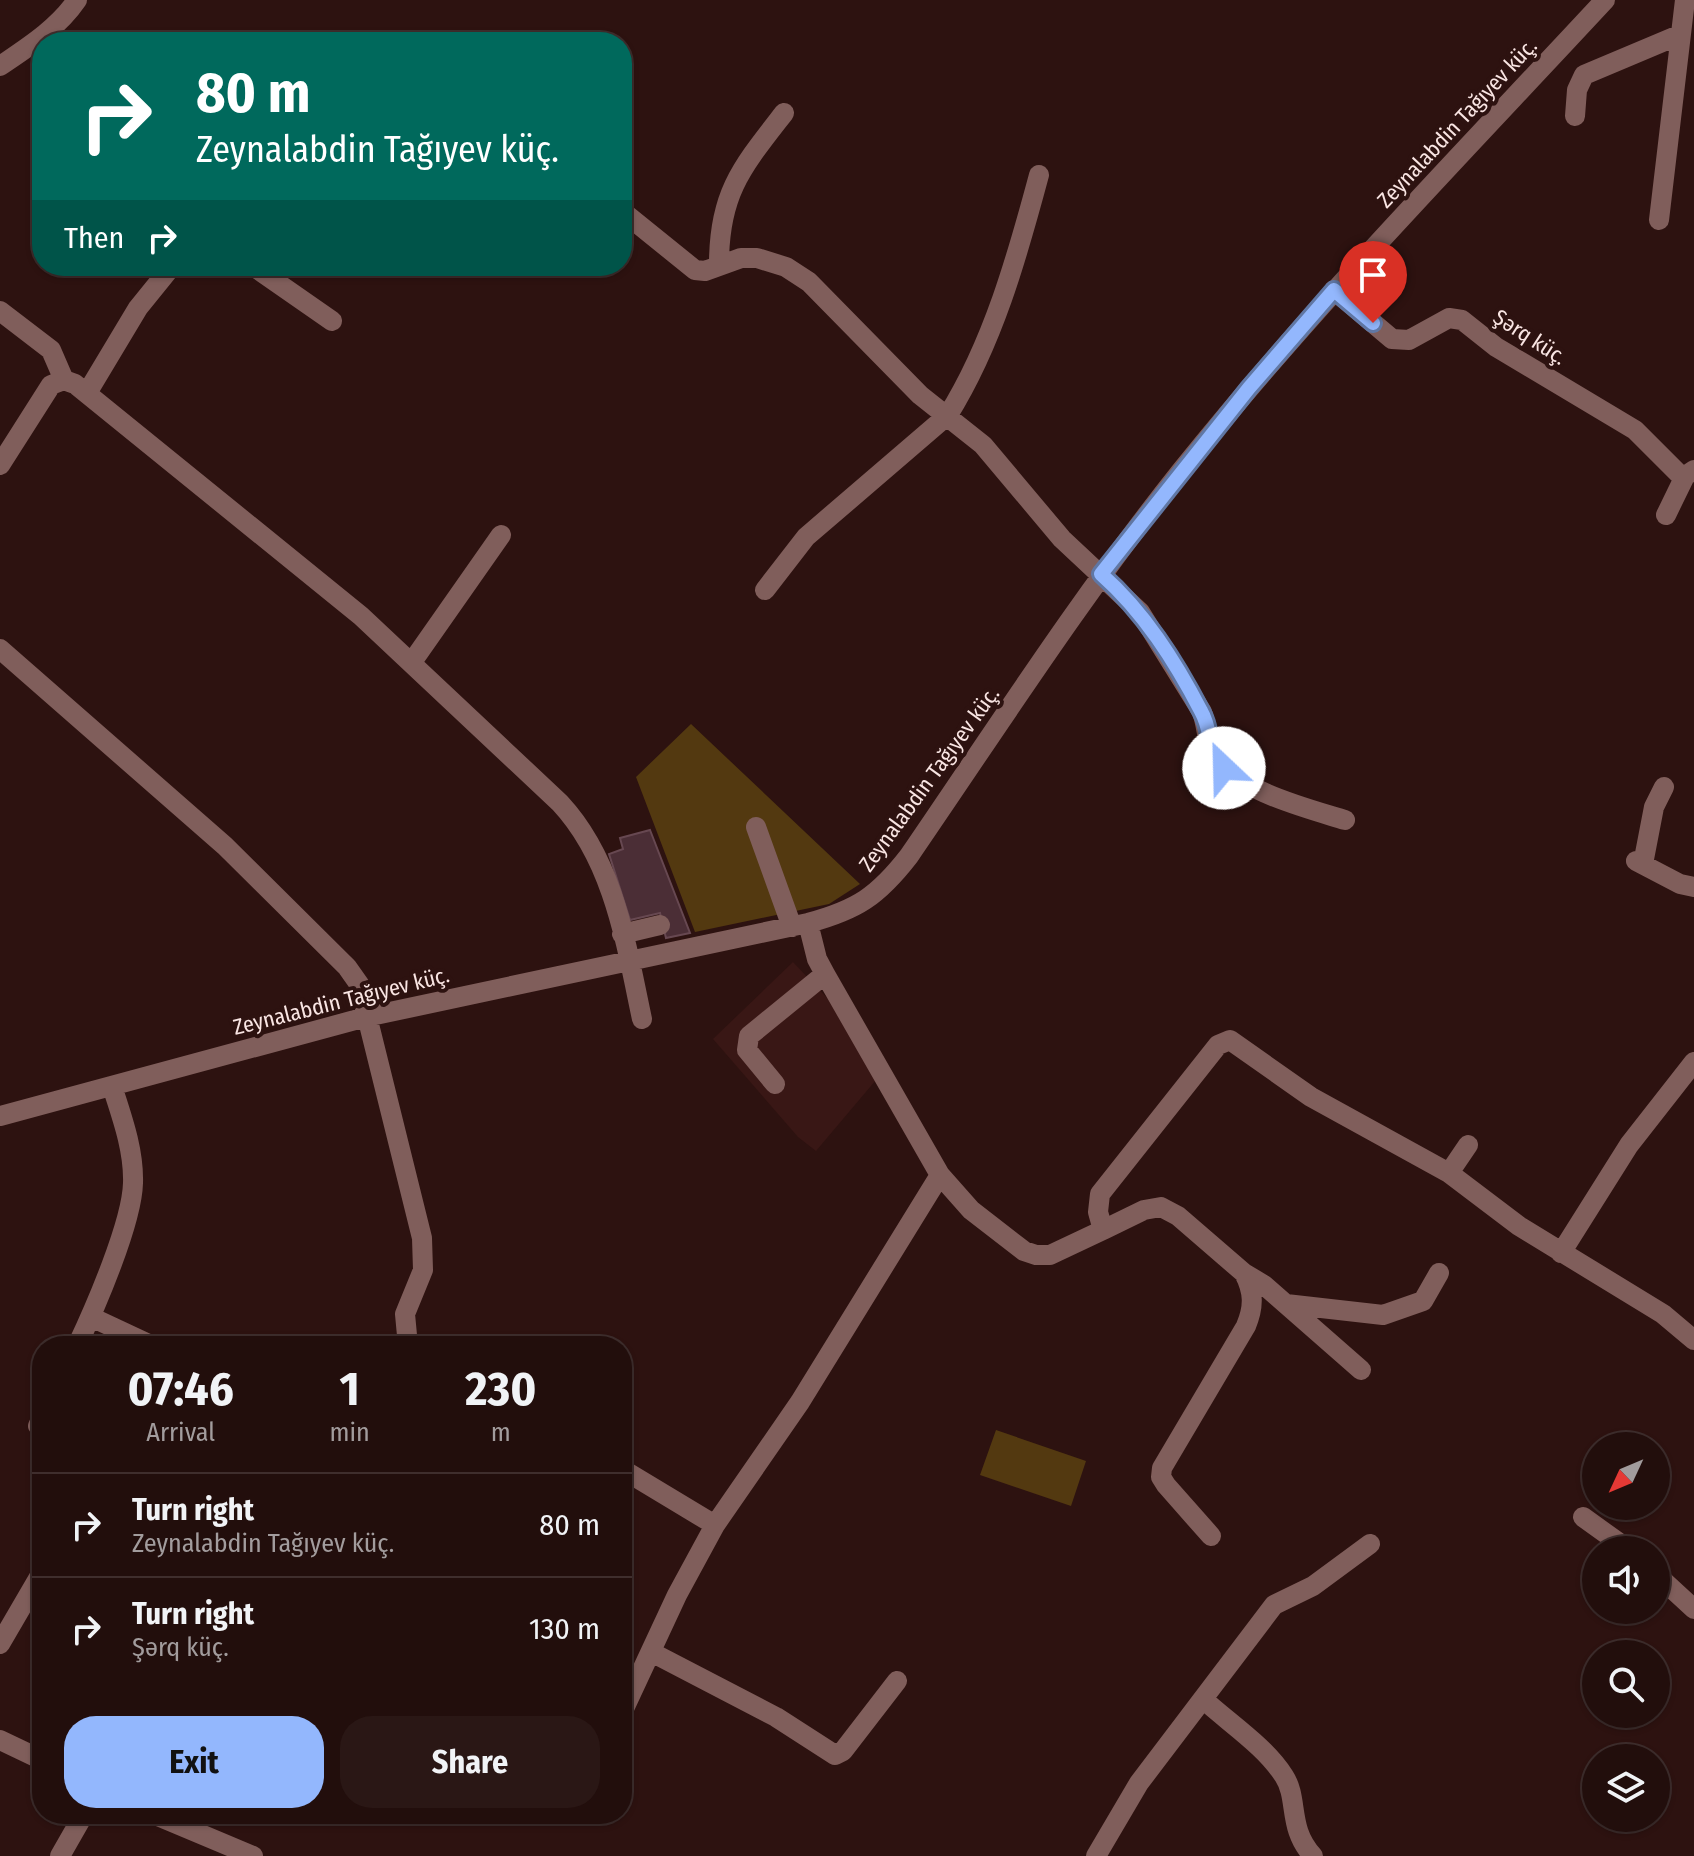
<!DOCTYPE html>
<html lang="en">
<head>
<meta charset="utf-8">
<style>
	body { margin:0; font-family:"Fira Sans Condensed",sans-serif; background:#2a1715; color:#f1f3f6; height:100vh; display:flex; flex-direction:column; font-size:30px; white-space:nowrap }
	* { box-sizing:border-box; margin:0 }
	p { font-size:26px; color:#a29c9d }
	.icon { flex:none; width:44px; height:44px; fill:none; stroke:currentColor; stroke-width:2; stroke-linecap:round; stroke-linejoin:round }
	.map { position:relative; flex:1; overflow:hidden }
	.side { position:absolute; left:32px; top:1336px; width:600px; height:488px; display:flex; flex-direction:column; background:#220e0c; border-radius:32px; box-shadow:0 2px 6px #0004,0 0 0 2px #3f2e2d }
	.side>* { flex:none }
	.hud { position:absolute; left:32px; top:32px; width:600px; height:244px; border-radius:32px; box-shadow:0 2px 6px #0004,0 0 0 2px #3f2e2d; background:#00695c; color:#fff; overflow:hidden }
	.needle { width:52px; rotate:226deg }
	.fabs { position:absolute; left:1582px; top:1432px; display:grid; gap:16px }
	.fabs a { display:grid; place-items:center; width:88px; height:88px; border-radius:50%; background:#220e0c; box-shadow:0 2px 6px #0004,0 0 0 2px #3f2e2d; font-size:40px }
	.pin { position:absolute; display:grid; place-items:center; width:68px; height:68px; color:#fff; margin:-82px -34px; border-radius:50% 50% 50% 0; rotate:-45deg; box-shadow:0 0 8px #0007 }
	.pin .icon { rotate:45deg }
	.me { position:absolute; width:88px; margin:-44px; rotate:336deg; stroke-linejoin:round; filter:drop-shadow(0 0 6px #0008) }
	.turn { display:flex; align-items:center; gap:28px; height:168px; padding:0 32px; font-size:36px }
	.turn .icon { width:104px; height:104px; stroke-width:2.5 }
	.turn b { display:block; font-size:56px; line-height:68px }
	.then { display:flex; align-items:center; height:76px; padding:0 32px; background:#0003; gap:16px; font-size:30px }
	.eta { display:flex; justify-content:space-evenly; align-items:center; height:136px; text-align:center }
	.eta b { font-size:48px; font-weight:700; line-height:56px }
	.primary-button { display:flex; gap:16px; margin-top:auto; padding:16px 32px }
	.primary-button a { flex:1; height:92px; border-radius:32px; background:#93b7fd; color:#111; font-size:32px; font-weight:700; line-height:92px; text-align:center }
	.primary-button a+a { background:#2a1715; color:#f1f3f6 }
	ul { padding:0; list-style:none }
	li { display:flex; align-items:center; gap:24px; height:104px; padding:0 32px; border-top:2px solid #3f2e2d }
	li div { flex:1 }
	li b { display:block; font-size:30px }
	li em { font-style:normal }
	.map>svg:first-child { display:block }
	.built { fill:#391715 }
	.green { fill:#533910 }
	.building { fill:#4b2e36; stroke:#674851; stroke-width:2 }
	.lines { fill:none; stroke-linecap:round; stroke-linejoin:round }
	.minor { stroke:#805e5b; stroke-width:20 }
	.route-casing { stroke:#6077a4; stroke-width:20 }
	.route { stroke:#93b7fd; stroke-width:14 }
	.labels { text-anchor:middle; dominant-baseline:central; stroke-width:8; stroke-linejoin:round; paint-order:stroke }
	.street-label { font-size:22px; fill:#f9e5e3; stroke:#2d1210 }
</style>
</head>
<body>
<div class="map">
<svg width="1694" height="1856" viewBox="0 0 1694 1856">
	<rect width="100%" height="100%" fill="#2d1210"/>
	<!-- built -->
	<path class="built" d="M793 962 828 999 876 1080 816 1151 798 1137 713 1039Z"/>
	<!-- green -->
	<path class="green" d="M691 724 860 884 829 904 695 932 636 777Z
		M996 1430 1086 1461 1071 1506 980 1475Z"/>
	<!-- building -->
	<path class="building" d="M650 830 690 933 666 938 660 913 630 920 609 854 623 849 620 838Z"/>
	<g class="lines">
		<!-- minor -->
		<path class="minor" d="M0 66C28 47 58 28 77 0
			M1575 116 1577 90 1584 75 1679 35
			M622 211 695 270 705 271 741 258H757L786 267 809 282 920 395 983 445 1062 539 1140 612 1202 712C1207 726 1207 743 1213 754 1234 790 1306 808 1345 820
			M1659 220 1685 0
			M719 264C719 193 742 167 784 113
			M253 266 332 321
			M1334 290 1392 339 1409 340 1449 318 1462 320 1496 347 1635 430 1679 474 1685 476 1694 470
			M0 311 51 350 64 380
			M87 393 138 308 172 266
			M0 465 51 385 64 380 75 384 361 616 560 803C614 861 626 944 642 1019
			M1666 515 1685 476
			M765 590 806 537 948 415C993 343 1017 257 1039 175
			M0 649 225 846 347 967 359 984 422 1238 423 1270 405 1314 408 1346
			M412 662 501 535
			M756 827 792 927
			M1636 861 1680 884 1694 887
			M1643 864 1654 807 1664 787
			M808 923 817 959 825 974 940 1175 971 1210 1024 1251 1036 1255H1050L1103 1230 1098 1212 1100 1194 1218 1045 1230 1040 1311 1097 1449 1173 1519 1226 1663 1314 1694 1340
			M622 934 660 925
			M775 1084 747 1050 749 1036 825 974
			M0 1116 366 1017 808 923C857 910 878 896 909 856 998 726 1083 594 1181 471 1313 306 1461 155 1605 0
			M1449 1173 1468 1145
			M1103 1230 1144 1210 1161 1207 1178 1216 1244 1273C1254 1292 1254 1307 1246 1326L1162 1468 1161 1477 1166 1485 1211 1536
			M1561 1253 1629 1145 1694 1062
			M1244 1273 1264 1285 1361 1370
			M1286 1304 1383 1315 1423 1301 1439 1273
			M91 1317 153 1346
			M77 1346C95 1308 132 1223 133 1183 134 1150 122 1117 112 1086
			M38 1426 42 1417
			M622 1469 715 1525
			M1583 1517 1629 1550
			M1656 1574 1694 1609
			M0 1644 42 1572
			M651 1652 776 1717 835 1755 843 1751 897 1681
			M1203 1699C1229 1723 1265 1746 1284 1776 1299 1799 1287 1828 1313 1856
			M622 1713 677 1595 715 1525 800 1402 940 1175
			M0 1740 42 1760
			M153 1814 253 1856
			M60 1856 84 1814
			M1096 1856 1139 1783 1274 1605 1313 1586 1370 1544"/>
	</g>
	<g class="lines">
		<defs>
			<path id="route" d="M1224 768C1204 746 1214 734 1201 711 1175 661 1144 612 1101 574L1249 388 1334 290 1373 323"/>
		</defs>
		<!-- route casing -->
		<use href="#route" class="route-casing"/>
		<!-- route -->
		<use href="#route" class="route"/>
	</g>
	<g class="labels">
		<!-- street labels -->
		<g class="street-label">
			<text transform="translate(1457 123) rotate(-47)">Zeynalabdin Tağıyev küç.</text>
			<text transform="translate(1530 337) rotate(33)">Şərq küç.</text>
			<text transform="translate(929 779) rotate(-54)">Zeynalabdin Tağıyev küç.</text>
			<text transform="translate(341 1001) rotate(-14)">Zeynalabdin Tağıyev küç.</text>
		</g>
	</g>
</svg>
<div class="fabs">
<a><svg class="needle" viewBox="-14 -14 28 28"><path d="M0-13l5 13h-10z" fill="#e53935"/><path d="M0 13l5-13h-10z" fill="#a29c9d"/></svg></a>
<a><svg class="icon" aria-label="sound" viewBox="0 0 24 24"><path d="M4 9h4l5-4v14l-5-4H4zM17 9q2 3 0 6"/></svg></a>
<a><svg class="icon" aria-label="search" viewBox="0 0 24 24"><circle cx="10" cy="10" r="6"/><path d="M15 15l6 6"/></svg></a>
<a><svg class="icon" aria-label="layers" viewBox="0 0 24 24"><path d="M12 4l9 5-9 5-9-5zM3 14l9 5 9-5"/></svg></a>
</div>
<div class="pin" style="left:1373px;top:323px;background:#d93025"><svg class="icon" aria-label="arrive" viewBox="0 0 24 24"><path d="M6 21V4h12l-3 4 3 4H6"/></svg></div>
<svg class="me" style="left:1224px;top:768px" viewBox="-20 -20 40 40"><circle r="19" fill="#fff"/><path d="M0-13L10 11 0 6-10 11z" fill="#93b7fd"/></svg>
<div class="hud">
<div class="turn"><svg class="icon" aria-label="right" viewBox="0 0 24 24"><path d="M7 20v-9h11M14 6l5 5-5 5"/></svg><div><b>80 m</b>Zeynalabdin Tağıyev küç.</div></div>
<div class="then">Then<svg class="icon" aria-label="right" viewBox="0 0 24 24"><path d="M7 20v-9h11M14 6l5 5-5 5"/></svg></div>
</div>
<section class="side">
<div class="eta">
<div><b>07:46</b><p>Arrival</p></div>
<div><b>1</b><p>min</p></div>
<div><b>230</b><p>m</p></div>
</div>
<ul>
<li><svg class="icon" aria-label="right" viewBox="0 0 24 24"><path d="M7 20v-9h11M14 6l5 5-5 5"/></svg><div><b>Turn right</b><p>Zeynalabdin Tağıyev küç.</p></div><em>80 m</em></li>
<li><svg class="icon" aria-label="right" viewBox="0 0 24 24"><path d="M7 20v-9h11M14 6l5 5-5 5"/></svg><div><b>Turn right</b><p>Şərq küç.</p></div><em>130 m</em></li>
</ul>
<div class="primary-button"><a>Exit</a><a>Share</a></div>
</section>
</div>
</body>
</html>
